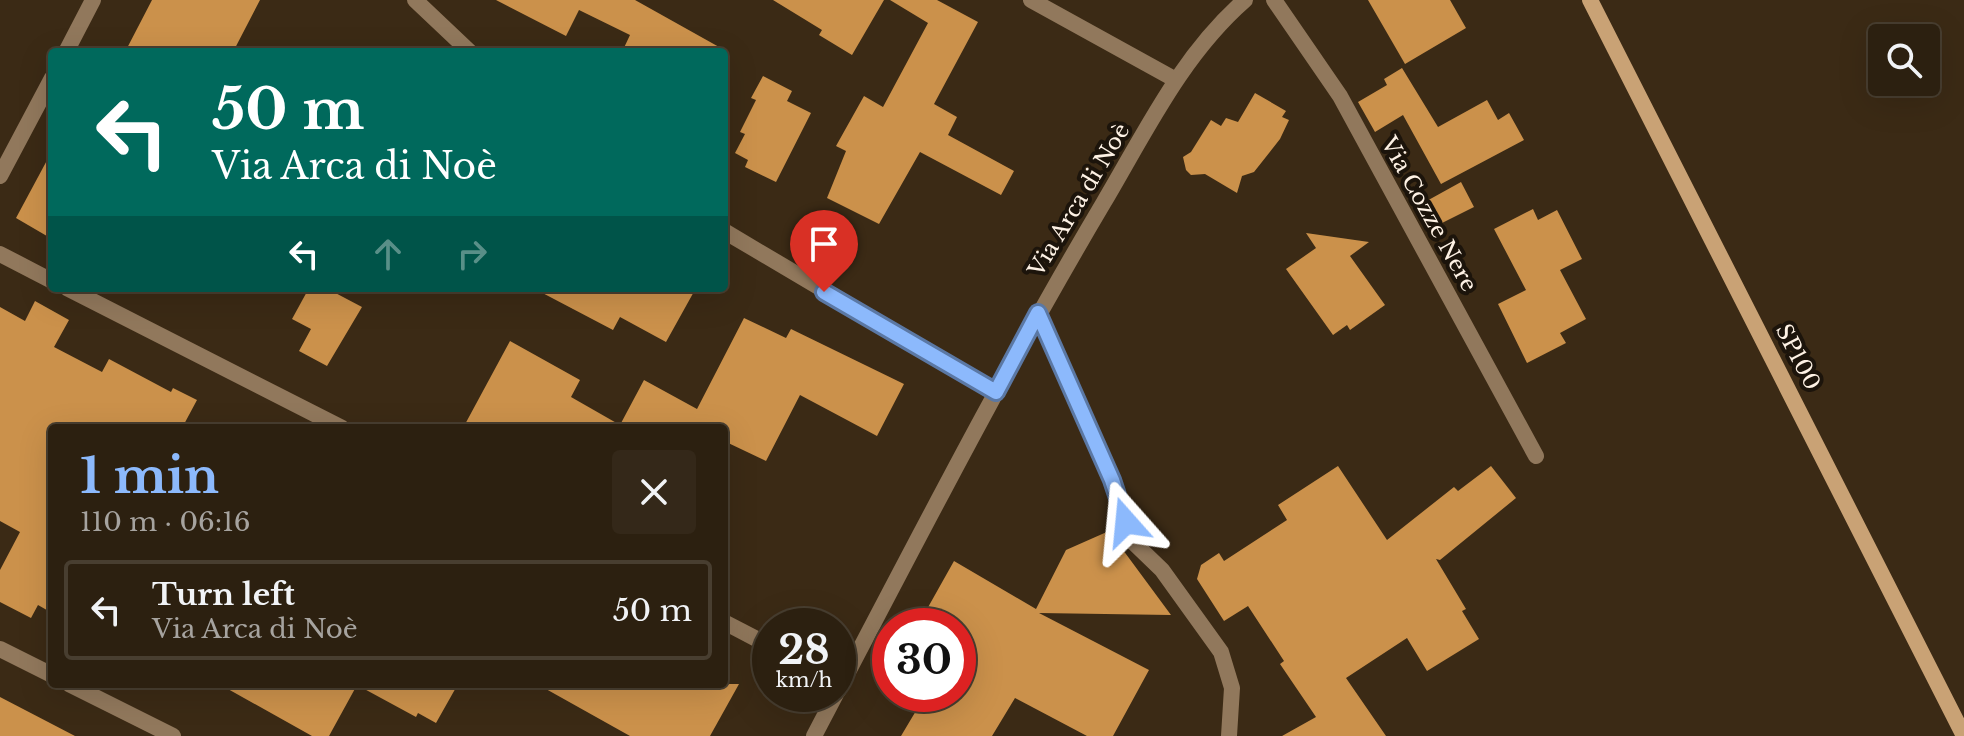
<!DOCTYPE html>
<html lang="en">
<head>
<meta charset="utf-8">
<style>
	body { margin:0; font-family:"Libre Baskerville",serif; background:#342819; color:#f1f3f6; height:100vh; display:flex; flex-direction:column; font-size:30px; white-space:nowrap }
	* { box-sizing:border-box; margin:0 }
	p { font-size:26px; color:#a6a39f }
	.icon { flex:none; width:44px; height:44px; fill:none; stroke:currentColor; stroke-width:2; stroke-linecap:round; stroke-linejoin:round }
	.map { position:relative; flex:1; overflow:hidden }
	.drawer { position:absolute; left:48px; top:424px; width:680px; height:264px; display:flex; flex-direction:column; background:#2c2010; border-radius:8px; box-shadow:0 8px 32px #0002,0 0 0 2px #483e30 }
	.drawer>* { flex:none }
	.banner { position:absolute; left:48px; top:48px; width:680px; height:244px; border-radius:8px; box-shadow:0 8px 32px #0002,0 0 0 2px #483e30; background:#00695c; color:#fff; overflow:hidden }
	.fabs { position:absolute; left:1868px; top:24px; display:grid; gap:16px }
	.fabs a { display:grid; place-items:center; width:72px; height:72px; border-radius:8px; background:#2c2010; box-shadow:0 8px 32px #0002,0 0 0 2px #483e30; font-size:40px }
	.speed { position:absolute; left:752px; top:608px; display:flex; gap:16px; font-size:40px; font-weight:700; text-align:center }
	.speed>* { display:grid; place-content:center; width:104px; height:104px; border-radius:50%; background:#2c2010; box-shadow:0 8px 32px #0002,0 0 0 2px #483e30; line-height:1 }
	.speed small { font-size:20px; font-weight:400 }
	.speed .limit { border:12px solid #d22; background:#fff; color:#111 }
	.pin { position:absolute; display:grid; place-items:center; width:68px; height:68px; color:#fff; margin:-82px -34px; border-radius:50% 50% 50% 0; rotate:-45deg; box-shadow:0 0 8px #0007 }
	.pin .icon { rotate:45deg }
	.me { position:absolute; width:88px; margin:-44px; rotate:342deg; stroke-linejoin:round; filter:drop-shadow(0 0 6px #0008) }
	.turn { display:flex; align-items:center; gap:28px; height:168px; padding:0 32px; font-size:36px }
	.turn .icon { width:104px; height:104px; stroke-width:2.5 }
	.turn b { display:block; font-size:56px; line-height:68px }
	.lanes { display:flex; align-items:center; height:76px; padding:0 32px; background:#0003; justify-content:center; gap:40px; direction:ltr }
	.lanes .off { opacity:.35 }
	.round { display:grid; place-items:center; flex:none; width:84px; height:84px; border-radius:8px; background:#342819 }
	.overview { display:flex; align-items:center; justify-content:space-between; height:136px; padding:0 32px }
	h1 { font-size:48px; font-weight:700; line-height:60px; color:#8cb9fc }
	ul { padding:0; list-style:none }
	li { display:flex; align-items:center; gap:24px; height:100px; margin:0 16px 12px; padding:0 16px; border:4px solid #483e30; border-radius:8px }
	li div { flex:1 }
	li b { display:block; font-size:30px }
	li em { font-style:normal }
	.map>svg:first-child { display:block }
	.building { fill:#cb914b }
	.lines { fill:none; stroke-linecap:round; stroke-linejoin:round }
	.street { stroke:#91785c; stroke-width:16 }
	.secondary { stroke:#c9a275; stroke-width:16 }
	.route-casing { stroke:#5b78a4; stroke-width:20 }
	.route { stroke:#8cb9fc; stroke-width:14 }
	.labels { text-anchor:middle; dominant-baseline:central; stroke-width:8; stroke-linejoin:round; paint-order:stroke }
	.street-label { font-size:22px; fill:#fef2e5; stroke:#1c140b }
</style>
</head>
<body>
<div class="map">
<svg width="1964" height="736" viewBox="0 0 1964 736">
	<rect width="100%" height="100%" fill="#3b2a15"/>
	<!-- building -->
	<path class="building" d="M152 0H260L233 52H125Z
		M496 0H635L728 52H622L630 35 579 10 566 36Z
		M773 0H884L852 55 819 35 822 30Z
		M890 0H937L978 22 934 104 957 117 948 135 1014 171 1001 195 920 152 879 224 827 198 846 151 836 146 864 96 883 107 928 23Z
		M1368 0H1450L1466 28 1405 64Z
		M1402 68 1438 127 1487 100 1498 120 1509 113 1524 140 1441 184 1403 115 1375 132 1358 102 1387 85 1384 79Z
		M763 76 792 91 787 101 811 113 776 182 745 167 748 160 735 153 745 134 740 132 756 100 751 98Z
		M1255 93 1286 111 1282 117 1289 120 1280 139 1254 172 1242 176 1237 193 1205 174 1191 175 1186 170 1183 157 1191 152 1211 120 1221 126 1226 118 1238 122Z
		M52 151V239L16 218Z
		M1461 182 1474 207 1426 231 1414 208Z
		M1533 209 1538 220 1557 210 1582 259 1560 270 1586 319 1560 333 1566 343 1527 363 1498 304 1526 290 1494 229Z
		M1306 233 1369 242 1350 256 1385 305 1350 330 1347 325 1333 335 1286 269 1316 248Z
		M309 288H326L362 307 327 366 299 351 311 329 292 319Z
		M533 288H696L666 342 620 317 613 330Z
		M35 301 69 320 54 347 102 372 109 359 171 392 173 388 197 400 182 428H52V613L38 605 31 618 0 602V570L20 532 0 521V307L25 321Z
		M744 318 786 338 791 329 904 384 877 436 800 395 766 461 724 441V428H463L510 341 580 380 571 397 620 425 644 380 697 409Z
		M1338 466 1387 540 1454 487 1458 491 1491 466 1516 498 1440 560 1436 559 1466 609 1462 611 1479 639 1427 671 1407 638 1346 678 1386 736H1282L1316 717 1280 664 1284 661 1248 606 1224 621 1197 579 1201 565 1219 553 1224 561 1287 520 1278 505Z
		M1109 531 1171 615 1039 613 1149 670 1113 736H1087L1015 698 992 736H901L926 694H958V626H936L922 618 954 561 1036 609 1066 550Z
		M219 684H458L436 723 418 713 416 717 357 685 329 736H312Z
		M537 684H739L710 736H630Z
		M0 697 75 736H0Z"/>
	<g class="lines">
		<!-- street -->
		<path class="street" d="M415 0 470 52
			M1031 0 1176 80
			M1274 0 1340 96 1536 456
			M66 52 93 0
			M0 176 52 78
			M724 231 996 392
			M0 254 52 281
			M67 288 342 428
			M1038 313 1112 480 1133 542 1162 570 1221 652 1232 688 1229 736
			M724 622 770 646
			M0 649 52 675
			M69 684 173 736
			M838 691C924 527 1009 362 1104 202 1146 131 1182 55 1245 0
			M814 736 836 694"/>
		<!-- secondary -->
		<path class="secondary" d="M1590 0 1964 736"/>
	</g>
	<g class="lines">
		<defs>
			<path id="route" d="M824 292 996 392 1038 313 1112 480 1126 522"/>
		</defs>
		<!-- route casing -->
		<use href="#route" class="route-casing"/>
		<!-- route -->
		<use href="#route" class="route"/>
	</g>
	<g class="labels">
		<!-- street labels -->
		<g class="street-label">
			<text transform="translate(1079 200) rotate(-59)">Via Arca di Noè</text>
			<text transform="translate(1429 214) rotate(61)">Via Cozze Nere</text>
			<text transform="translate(1798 357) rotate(63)">SP100</text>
		</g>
	</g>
</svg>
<div class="fabs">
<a><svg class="icon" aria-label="search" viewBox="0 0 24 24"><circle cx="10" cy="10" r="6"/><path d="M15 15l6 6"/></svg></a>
</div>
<div class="speed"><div>28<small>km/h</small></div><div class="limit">30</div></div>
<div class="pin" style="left:824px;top:292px;background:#d93025"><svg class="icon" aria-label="arrive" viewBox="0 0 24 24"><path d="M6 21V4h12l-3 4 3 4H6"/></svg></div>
<svg class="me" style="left:1126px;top:522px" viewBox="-20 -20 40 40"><path d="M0-17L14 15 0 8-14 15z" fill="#8cb9fc" stroke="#fff" stroke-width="4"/></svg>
<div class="banner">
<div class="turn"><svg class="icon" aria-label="left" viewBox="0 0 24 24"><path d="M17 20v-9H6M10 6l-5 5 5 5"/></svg><div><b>50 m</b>Via Arca di Noè</div></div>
<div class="lanes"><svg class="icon" aria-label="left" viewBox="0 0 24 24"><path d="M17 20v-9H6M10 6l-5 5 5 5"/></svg><svg class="icon off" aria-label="ahead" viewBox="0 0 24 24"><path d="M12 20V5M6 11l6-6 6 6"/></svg><svg class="icon off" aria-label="right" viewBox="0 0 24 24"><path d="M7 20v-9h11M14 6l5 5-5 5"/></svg></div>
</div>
<section class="drawer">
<div class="overview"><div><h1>1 min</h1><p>110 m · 06:16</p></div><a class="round"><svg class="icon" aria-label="close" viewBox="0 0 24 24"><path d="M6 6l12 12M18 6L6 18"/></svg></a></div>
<ul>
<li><svg class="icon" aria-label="left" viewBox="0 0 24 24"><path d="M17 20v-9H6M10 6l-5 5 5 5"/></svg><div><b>Turn left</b><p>Via Arca di Noè</p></div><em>50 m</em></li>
</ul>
</section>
</div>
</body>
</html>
